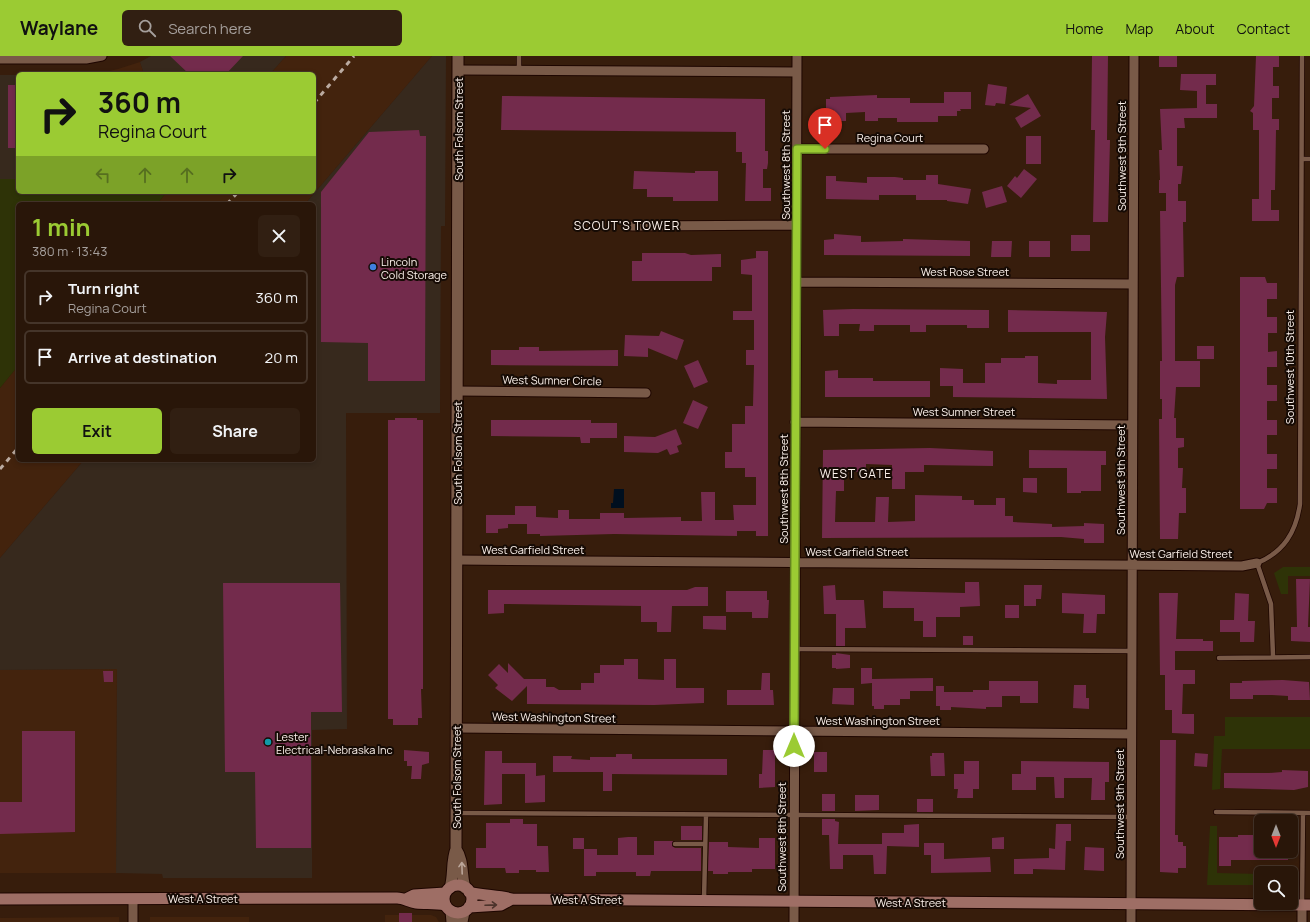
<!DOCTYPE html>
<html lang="en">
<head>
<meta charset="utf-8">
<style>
	body { margin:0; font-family:Manrope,sans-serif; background:#311f12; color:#f1f3f6; height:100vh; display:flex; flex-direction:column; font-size:15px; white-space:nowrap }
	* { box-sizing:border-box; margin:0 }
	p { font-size:13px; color:#a59f9c }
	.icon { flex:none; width:22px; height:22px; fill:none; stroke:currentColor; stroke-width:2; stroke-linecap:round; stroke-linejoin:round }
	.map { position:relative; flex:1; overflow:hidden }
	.drawer { position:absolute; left:16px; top:146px; width:300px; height:260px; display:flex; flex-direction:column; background:#291609; border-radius:6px; box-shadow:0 2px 6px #0003,0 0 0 1px #45352a }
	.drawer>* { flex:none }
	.hud { position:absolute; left:16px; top:16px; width:300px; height:122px; border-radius:6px; box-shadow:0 2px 6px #0003,0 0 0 1px #45352a; background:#9bcb33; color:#111; overflow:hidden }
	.needle { width:26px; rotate:180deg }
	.buttons { position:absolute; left:1254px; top:758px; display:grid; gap:8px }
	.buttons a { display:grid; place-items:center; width:44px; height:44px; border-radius:6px; background:#291609; box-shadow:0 2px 6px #0003,0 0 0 1px #45352a; font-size:20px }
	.pin { position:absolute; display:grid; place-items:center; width:34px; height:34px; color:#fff; margin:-41px -17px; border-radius:50% 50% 50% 0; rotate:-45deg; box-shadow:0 0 4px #0007 }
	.pin .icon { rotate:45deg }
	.me { position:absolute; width:44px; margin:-22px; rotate:0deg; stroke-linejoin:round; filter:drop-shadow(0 0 3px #0008) }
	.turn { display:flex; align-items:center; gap:14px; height:84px; padding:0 16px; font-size:18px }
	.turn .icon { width:52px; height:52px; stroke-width:2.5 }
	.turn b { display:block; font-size:28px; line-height:34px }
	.lanes { display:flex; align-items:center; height:38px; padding:0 16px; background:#0003; justify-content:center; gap:20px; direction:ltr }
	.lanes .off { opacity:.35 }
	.round { display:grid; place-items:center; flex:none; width:42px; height:42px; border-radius:6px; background:#311f12 }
	.overview { display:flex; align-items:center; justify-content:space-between; height:68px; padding:0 16px }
	h1 { font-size:24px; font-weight:700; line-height:30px; color:#9bcb33 }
	.cta { display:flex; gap:8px; margin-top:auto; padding:8px 16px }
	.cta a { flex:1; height:46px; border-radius:6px; background:#9bcb33; color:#111; font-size:16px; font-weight:700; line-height:46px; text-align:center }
	.cta a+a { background:#311f12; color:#f1f3f6 }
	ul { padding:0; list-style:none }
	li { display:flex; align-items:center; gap:12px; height:54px; margin:0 8px 6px; padding:0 8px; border:2px solid #45352a; border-radius:6px }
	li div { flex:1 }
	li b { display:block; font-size:15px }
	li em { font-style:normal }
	header { display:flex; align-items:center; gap:24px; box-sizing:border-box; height:56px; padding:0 20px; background:#9bcb33; color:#111 }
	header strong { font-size:19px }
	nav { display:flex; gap:22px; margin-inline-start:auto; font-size:14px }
	.search { width:280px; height:36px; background:#311f12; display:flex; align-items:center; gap:10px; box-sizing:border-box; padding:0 14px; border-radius:6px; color:#a59f9c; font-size:15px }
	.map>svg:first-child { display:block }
	.built { fill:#43230d }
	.industrial { fill:#37291d }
	.green { fill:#2e3307 }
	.water { fill:#000f1f }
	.building { fill:#732b4c }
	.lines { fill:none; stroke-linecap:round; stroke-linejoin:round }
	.service-casing { stroke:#1e0600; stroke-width:6 }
	.minor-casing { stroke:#1e0600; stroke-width:11 }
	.tertiary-casing { stroke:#1e0600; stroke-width:13 }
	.secondary-casing { stroke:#1e0600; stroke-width:13 }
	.service { stroke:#795a48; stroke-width:4.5 }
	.minor { stroke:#795a48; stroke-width:9 }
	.tertiary { stroke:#795a48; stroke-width:11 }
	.secondary { stroke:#9e6e65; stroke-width:11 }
	.rail { stroke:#bbaba1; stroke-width:3; stroke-dasharray:5 5; stroke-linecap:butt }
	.oneway { stroke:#bba69a }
	.oneway2 { stroke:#4c332b }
	.route-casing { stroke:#658421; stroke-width:10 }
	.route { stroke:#9bcb33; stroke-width:7 }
	.shop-dot { fill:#3f7fe0; stroke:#160b05; stroke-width:1.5 }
	.culture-dot { fill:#0f9aa8; stroke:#160b05; stroke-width:1.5 }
	.labels { text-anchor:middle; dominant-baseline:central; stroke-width:4; stroke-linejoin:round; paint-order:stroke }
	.street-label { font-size:11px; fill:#fdf2ec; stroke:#160b05 }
	.poi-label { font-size:11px; fill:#fdf2ec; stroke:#160b05; text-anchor:start }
	.neighbourhood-label { font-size:12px; letter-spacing:1px; fill:#fdf2ec; stroke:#160b05 }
</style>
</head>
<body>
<header>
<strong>Waylane</strong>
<div class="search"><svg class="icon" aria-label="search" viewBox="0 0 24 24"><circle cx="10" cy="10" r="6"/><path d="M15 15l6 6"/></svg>Search here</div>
<nav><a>Home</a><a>Map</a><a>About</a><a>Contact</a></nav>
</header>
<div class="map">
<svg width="1310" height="866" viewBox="0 0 1310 866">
	<rect width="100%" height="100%" fill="#371d0c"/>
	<!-- built -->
	<path class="built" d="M286 0H432L305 148H157L167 136H314V18H270Z
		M140 6 144 18H96L118 13Z
		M18 310V404H84L0 502V332Z
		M117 613 116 817H0V614Z
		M385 859H431L436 861 439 866H385Z
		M119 861V866H0V862Z
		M150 861H249V866H150Z"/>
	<!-- industrial -->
	<path class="industrial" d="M151 0H286L270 18H144L140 6Z
		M432 0H446L445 170H441L440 357H346L347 673 312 674V822H163L162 818 116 817 117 613 0 614V502L84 404H314V148H305Z
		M0 19H18V123H0Z"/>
	<!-- green -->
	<path class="green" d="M0 123H18V136H167L157 148H18V310L0 332Z
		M1283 511H1310V520H1288V538H1281L1274 517Z
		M1225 661H1310V693H1222L1220 733 1212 734 1214 680H1225Z
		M1210 770H1217V817L1261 818V829H1207Z"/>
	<!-- water -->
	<path class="water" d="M614 433H624V452H611V447H613Z"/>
	<!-- building -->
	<path class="building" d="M170 0H243L226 18H189Z
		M1092 0H1108L1107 84H1110L1108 166H1093L1095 74H1091Z
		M1159 0H1177V11H1159Z
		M1256 0H1279V11H1273V30H1279V42H1272V63H1279V74H1276L1275 134H1271V154H1279V165H1252V143H1259V74H1253V57L1250 55 1254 50Z
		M1181 18H1216V29H1206V48H1217V62H1184L1185 72H1177V110H1183L1181 128H1178V145H1186V166H1183L1184 221H1177L1175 229V305H1200V331H1176L1174 362H1176V382H1184V391L1178 392V412H1183L1182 432H1186V457H1179L1178 483H1160L1159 363H1162V343H1160V305H1162L1160 155H1166V137H1159V124H1160L1159 94H1162L1160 53 1197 52V35L1180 34Z
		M988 28 1007 31 1005 48 996 47 995 50 985 49Z
		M8 29H18V92H8Z
		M944 36H971V53H960L961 55H957V60H938V66H897V62H878V65H865V56L846 57V65H834V54L826 53V43H830V41L877 39V42H910V47H944Z
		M1028 38 1041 60 1021 72 1015 62 1031 52 1009 49Z
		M502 40 765 43V95H768V107L767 113H763V132H771V145H745L746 107H742V96H736V76L501 74Z
		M419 74 420 80H426L425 325H368V287L321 286V136L369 76Z
		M1026 80H1041V108H1026Z
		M1024 113 1037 123 1021 142 1007 130 1015 120 1017 122Z
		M634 115 695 117V115H718V145H673V141H647V133H633Z
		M926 119H938V128L971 133 968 148 947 145V144H916V139H879V144L826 143V120H836V125L867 127V121H895L903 122V124H926Z
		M1002 130 1007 146 986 152 982 136Z
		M834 178 861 180V186L903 185V183L970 185V200L824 199V184L834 183Z
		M1071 179H1090V195H1071Z
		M992 185H1012L1011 201H991Z
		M1029 185H1050V201H1029Z
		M756 195H768V480H756V475H737V480L614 478 540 480V478H527V468H508V472L498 473V477H486V459H515V450H536V461L558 462V454H569V463H600V457H624V462L681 461V465H702L701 436H715V464H734L733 449H756V421H745V412H725V396H732V368H745V350H753L754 309H746V294H754V264H733V255H752V219L741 218V204L756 202Z
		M642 197H685L691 199 721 198V211H712V225H632V205H642Z
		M1240 221H1265L1267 227H1277V243H1267V261H1277V277H1268V296L1277 295V311H1267V329H1277V345H1267V364H1277V379H1267V398H1277V413H1267V432H1277V447H1267L1264 453H1240Z
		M853 253 989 254V272H967V269H926V276H910V269H874V275H859L860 268H839V280H824L823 254Z
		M1008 254 1107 256 1105 281 1107 343 953 341V330H940V312L963 313V327H985V307H1001V302H1025V300H1038V327L1057 328V324H1091V276H1008Z
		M661 275 684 284 677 304 648 292V301L624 300 625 279 659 280Z
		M1197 290H1214V303H1197Z
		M519 291H539V295L618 294V310L491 309V294H519Z
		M698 304 708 326 694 332 684 310Z
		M838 314V322H873V325H930V341H825V315Z
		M693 344 708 351 698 373 683 367Z
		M395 362H417V364H423V633H421L422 662H418V669H393V663H388V364H395Z
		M491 364H591V367H617V382H590V387H581L580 381 491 380Z
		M676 373 682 388 677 390 679 396 670 399 667 393 658 397 624 396V380L655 381Z
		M930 392 993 395V410L924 409V416H905V433H892V409L866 408V416H844V435H836L835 466H875L876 441H889L888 466 915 465V439L962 440V444H974V449H996V442H1005V460H1013V466L1052 468V471L1084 470V467L1104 468V487H1084V483L1061 481 822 482 823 394Z
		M1029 394 1106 395V409H1101V435H1081V437H1067V412H1029Z
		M1023 422H1037V437L1023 436Z
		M1296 523H1310L1308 571H1310V586L1291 585V571H1297Z
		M965 526H979L980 550 960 551V561H936V581H923V565H914V552H883V535L965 537Z
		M223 527H340L342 656H311V792H256L255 716H225Z
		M835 529 836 544H864L866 572H845V590H836V558H824L823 530Z
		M1024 529H1042L1041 543H1036V550H1024Z
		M695 531H708V550H672L671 576H657V566H641V550L504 548V557L488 558V534H687Z
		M726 535H767V544H769L768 562H752V556H726Z
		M1062 537 1105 539V558H1097L1096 577H1083L1084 558 1062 557Z
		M1159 537H1178L1176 583H1203V585H1213V595H1175V614H1195V628H1183L1182 658H1194V678L1172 677V654H1165V619H1160Z
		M1235 537 1249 538 1248 565H1255L1254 586H1240V576H1220V564H1234Z
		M1005 549H1019V562H1005Z
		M703 560H726V574L703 573Z
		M963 580H973V589H963Z
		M836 597 850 599V612L836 613V612H832V599H836Z
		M624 603H638V623L664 624V603H676V632H704V647L654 649 527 648V630L512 645 495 632 498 629 488 619 499 608 508 617V607L524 623H546V631H554L559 634H581V627H594V617H600V609H624Z
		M861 612H872V623L933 622V635H910V643H900V649H884V653H874V650H872V627L861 628Z
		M103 615H113V626H104Z
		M762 617H770V634H773L774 649H727V634H761Z
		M1283 624 1309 626 1310 644H1288V640L1272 639H1253V643H1230V627H1242V625Z
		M989 625H1038V647H1020V640H1002V651H986V653L951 651V654H940V650H936V630H944V636H973V634H989Z
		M1074 629H1086V642H1089V653L1073 652Z
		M833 632H854V649L832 648Z
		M22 675H75V776L0 778V746H22Z
		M1160 684H1176L1175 779H1178V786H1183V790H1186V812H1178V817L1160 816Z
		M404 694 429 696V707L422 709 421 723H411L412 710H407V705H404Z
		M763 694H775V731L759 732V718H762Z
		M485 695H502V707H536V720L545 719V746L525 747V718H502V748L484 749Z
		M814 696H827V716H814Z
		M932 697H944L945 720H931L930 700H932Z
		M1195 697 1208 698 1207 711 1194 710Z
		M616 698H632V703H727V719L612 718V735H603V716H553V700H572L571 703 590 704V701H616Z
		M964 705H979V733H973V742H957L958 733H954V718H964Z
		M1021 705 1109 706V726H1105V744H1091L1092 722H1064V742H1055L1054 721H1036V734H1012V718H1021Z
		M1282 714 1308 715V731L1294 734 1224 732V717H1269L1282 716Z
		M822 738H835V755H822Z
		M855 739H879V754L855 755Z
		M917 743H933V756H917Z
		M510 763H523V768H537V790H548L549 816H536V814H519V817H506L505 812H476V792H486V767H510Z
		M822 763H835V765L839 766 838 788H882V777H904V769L919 768V791L887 790 886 818H874L873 799H843V813H830L829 779H822Z
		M1056 768H1071V785H1066L1065 814 1033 813V818H1014V803L1049 802V792L1055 793Z
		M681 770H702V784H681Z
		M1238 779H1261V795H1288V804H1231V810H1219V781H1238Z
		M628 781H637V799H654V785H673L672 790 675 792H701V815H651L650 820H636V816H596V820H584V793H573V782H584V793H597V799H618V782Z
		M1004 781V793H992V782Z
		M759 782H775V813H752V816H728V818H713V815H708L709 786H728V791L759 792Z
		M924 787H944V803L990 801 991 816 931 817V799H924Z
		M1085 791 1104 792V815L1084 814Z
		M399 857H412V866H399Z"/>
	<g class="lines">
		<defs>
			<path id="service" d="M519 0V14
				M1302 103H1310
				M794 593 1132 595
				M1273 600 1271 548 1257 507C1284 496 1296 476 1300 448L1302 0
				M1219 602 1310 601
				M1216 756 1310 757
				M457 757 1131 761
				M675 788H705
				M704 844 706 759
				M1302 849 1303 757"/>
			<path id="minor" d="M0 3H86L102 0
				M458 14 797 16
				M797 93H984
				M632 170 796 169
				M796 226 1133 228
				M457 335 646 337
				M795 366 1132 369
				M457 504 1242 510 1257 507
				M456 672 1131 678
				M133 866V843
				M794 866 797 0
				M1131 866 1134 0
				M1302 866V849"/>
			<path id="tertiary" d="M456 793C464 805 461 819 465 832
				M450 832C454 819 451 806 456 793L458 0
				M451 855 452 866
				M462 866 464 856"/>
			<path id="secondary" d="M444 843a14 14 0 1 1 28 0a14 14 0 1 1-28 0Z
				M469 836C484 840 498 839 512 843L1310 849
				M0 843 397 842C404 842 409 846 416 847 426 848 435 847 445 849
				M406 843 414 839 445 837
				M469 851 501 849 512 843"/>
		</defs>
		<!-- service casing -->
		<use href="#service" class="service-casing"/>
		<!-- minor casing -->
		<use href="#minor" class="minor-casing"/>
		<!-- tertiary casing -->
		<use href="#tertiary" class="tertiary-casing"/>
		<!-- secondary casing -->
		<use href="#secondary" class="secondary-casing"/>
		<!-- service -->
		<use href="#service" class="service"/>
		<!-- minor -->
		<use href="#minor" class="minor"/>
		<!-- tertiary -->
		<use href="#tertiary" class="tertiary"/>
		<!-- secondary -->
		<use href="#secondary" class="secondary"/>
		<!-- rail -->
		<path class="rail" d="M314 47 354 0
			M227 148 238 136
			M0 413 18 392"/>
	</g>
	<!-- one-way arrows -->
	<defs><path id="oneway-shaft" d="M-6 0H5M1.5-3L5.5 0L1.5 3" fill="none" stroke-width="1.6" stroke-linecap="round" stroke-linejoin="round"/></defs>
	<use class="oneway" href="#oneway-shaft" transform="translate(462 812) rotate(-92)"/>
	<use class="oneway2" href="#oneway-shaft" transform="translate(491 849) rotate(-2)"/>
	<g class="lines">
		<defs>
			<path id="route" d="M794 690 797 93H825"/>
		</defs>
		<!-- route casing -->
		<use href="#route" class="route-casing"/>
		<!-- route -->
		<use href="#route" class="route"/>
	</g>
	<!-- markers -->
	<circle class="shop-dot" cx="373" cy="211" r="4"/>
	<circle class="culture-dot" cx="268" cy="686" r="4"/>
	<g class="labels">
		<!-- street labels -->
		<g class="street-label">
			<text transform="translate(458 73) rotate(-90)">South Folsom Street</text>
			<text x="890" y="81">Regina Court</text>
			<text transform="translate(1121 100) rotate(-90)">Southwest 9th Street</text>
			<text transform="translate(785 109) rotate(-90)">Southwest 8th Street</text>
			<text x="965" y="215">West Rose Street</text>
			<text transform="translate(1289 311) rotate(-90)">Southwest 10th Street</text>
			<text transform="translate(552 324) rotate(1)">West Sumner Circle</text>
			<text x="964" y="355">West Sumner Street</text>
			<text transform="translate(457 397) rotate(-90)">South Folsom Street</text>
			<text transform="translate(1120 424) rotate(-90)">Southwest 9th Street</text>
			<text transform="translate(783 433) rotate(-90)">Southwest 8th Street</text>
			<text x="533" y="493">West Garfield Street</text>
			<text x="857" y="495">West Garfield Street</text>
			<text x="1181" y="497">West Garfield Street</text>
			<text transform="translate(554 661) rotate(1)">West Washington Street</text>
			<text x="878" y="664">West Washington Street</text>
			<text transform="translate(456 721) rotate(-90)">South Folsom Street</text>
			<text transform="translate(1119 748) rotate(-90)">Southwest 9th Street</text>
			<text transform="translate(781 781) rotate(-90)">Southwest 8th Street</text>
			<text x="203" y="842">West A Street</text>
			<text x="587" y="843">West A Street</text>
			<text x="911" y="846">West A Street</text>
		</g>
		<!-- poi labels -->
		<g class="poi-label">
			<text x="381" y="205">Lincoln<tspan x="381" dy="13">Cold Storage</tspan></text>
			<text x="276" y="680">Lester<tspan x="276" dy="13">Electrical-Nebraska Inc</tspan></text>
		</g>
		<!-- neighbourhood labels -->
		<g class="neighbourhood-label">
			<text x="627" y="169">SCOUT'S TOWER</text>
			<text x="856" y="417">WEST GATE</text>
		</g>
	</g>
</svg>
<div class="buttons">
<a><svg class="needle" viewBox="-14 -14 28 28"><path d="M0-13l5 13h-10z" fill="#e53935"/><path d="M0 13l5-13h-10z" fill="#a59f9c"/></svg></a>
<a><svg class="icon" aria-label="search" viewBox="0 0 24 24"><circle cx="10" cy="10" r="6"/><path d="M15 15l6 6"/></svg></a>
</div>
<div class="pin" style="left:825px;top:93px;background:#d93025"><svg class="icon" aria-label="arrive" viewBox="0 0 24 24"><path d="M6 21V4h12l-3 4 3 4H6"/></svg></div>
<svg class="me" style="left:794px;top:690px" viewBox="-20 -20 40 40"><circle r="19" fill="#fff"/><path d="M0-13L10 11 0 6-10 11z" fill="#9bcb33"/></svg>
<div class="hud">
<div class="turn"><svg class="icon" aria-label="right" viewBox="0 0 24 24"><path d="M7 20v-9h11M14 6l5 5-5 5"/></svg><div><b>360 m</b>Regina Court</div></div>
<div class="lanes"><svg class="icon off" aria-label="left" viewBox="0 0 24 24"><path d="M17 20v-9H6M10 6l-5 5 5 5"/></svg><svg class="icon off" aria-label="ahead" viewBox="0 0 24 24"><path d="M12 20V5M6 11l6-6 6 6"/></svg><svg class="icon off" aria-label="ahead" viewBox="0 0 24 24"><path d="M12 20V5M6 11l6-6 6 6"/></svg><svg class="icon" aria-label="right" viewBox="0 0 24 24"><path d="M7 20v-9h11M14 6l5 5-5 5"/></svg></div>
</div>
<section class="drawer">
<div class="overview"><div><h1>1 min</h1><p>380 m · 13:43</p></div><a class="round"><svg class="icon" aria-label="close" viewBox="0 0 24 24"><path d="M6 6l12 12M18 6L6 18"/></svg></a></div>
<ul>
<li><svg class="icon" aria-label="right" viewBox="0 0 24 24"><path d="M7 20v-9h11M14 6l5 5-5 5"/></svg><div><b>Turn right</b><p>Regina Court</p></div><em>360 m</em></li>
<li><svg class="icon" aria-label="arrive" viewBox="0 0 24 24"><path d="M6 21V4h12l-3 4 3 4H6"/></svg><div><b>Arrive at destination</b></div><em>20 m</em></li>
</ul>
<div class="cta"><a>Exit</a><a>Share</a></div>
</section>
</div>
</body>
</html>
